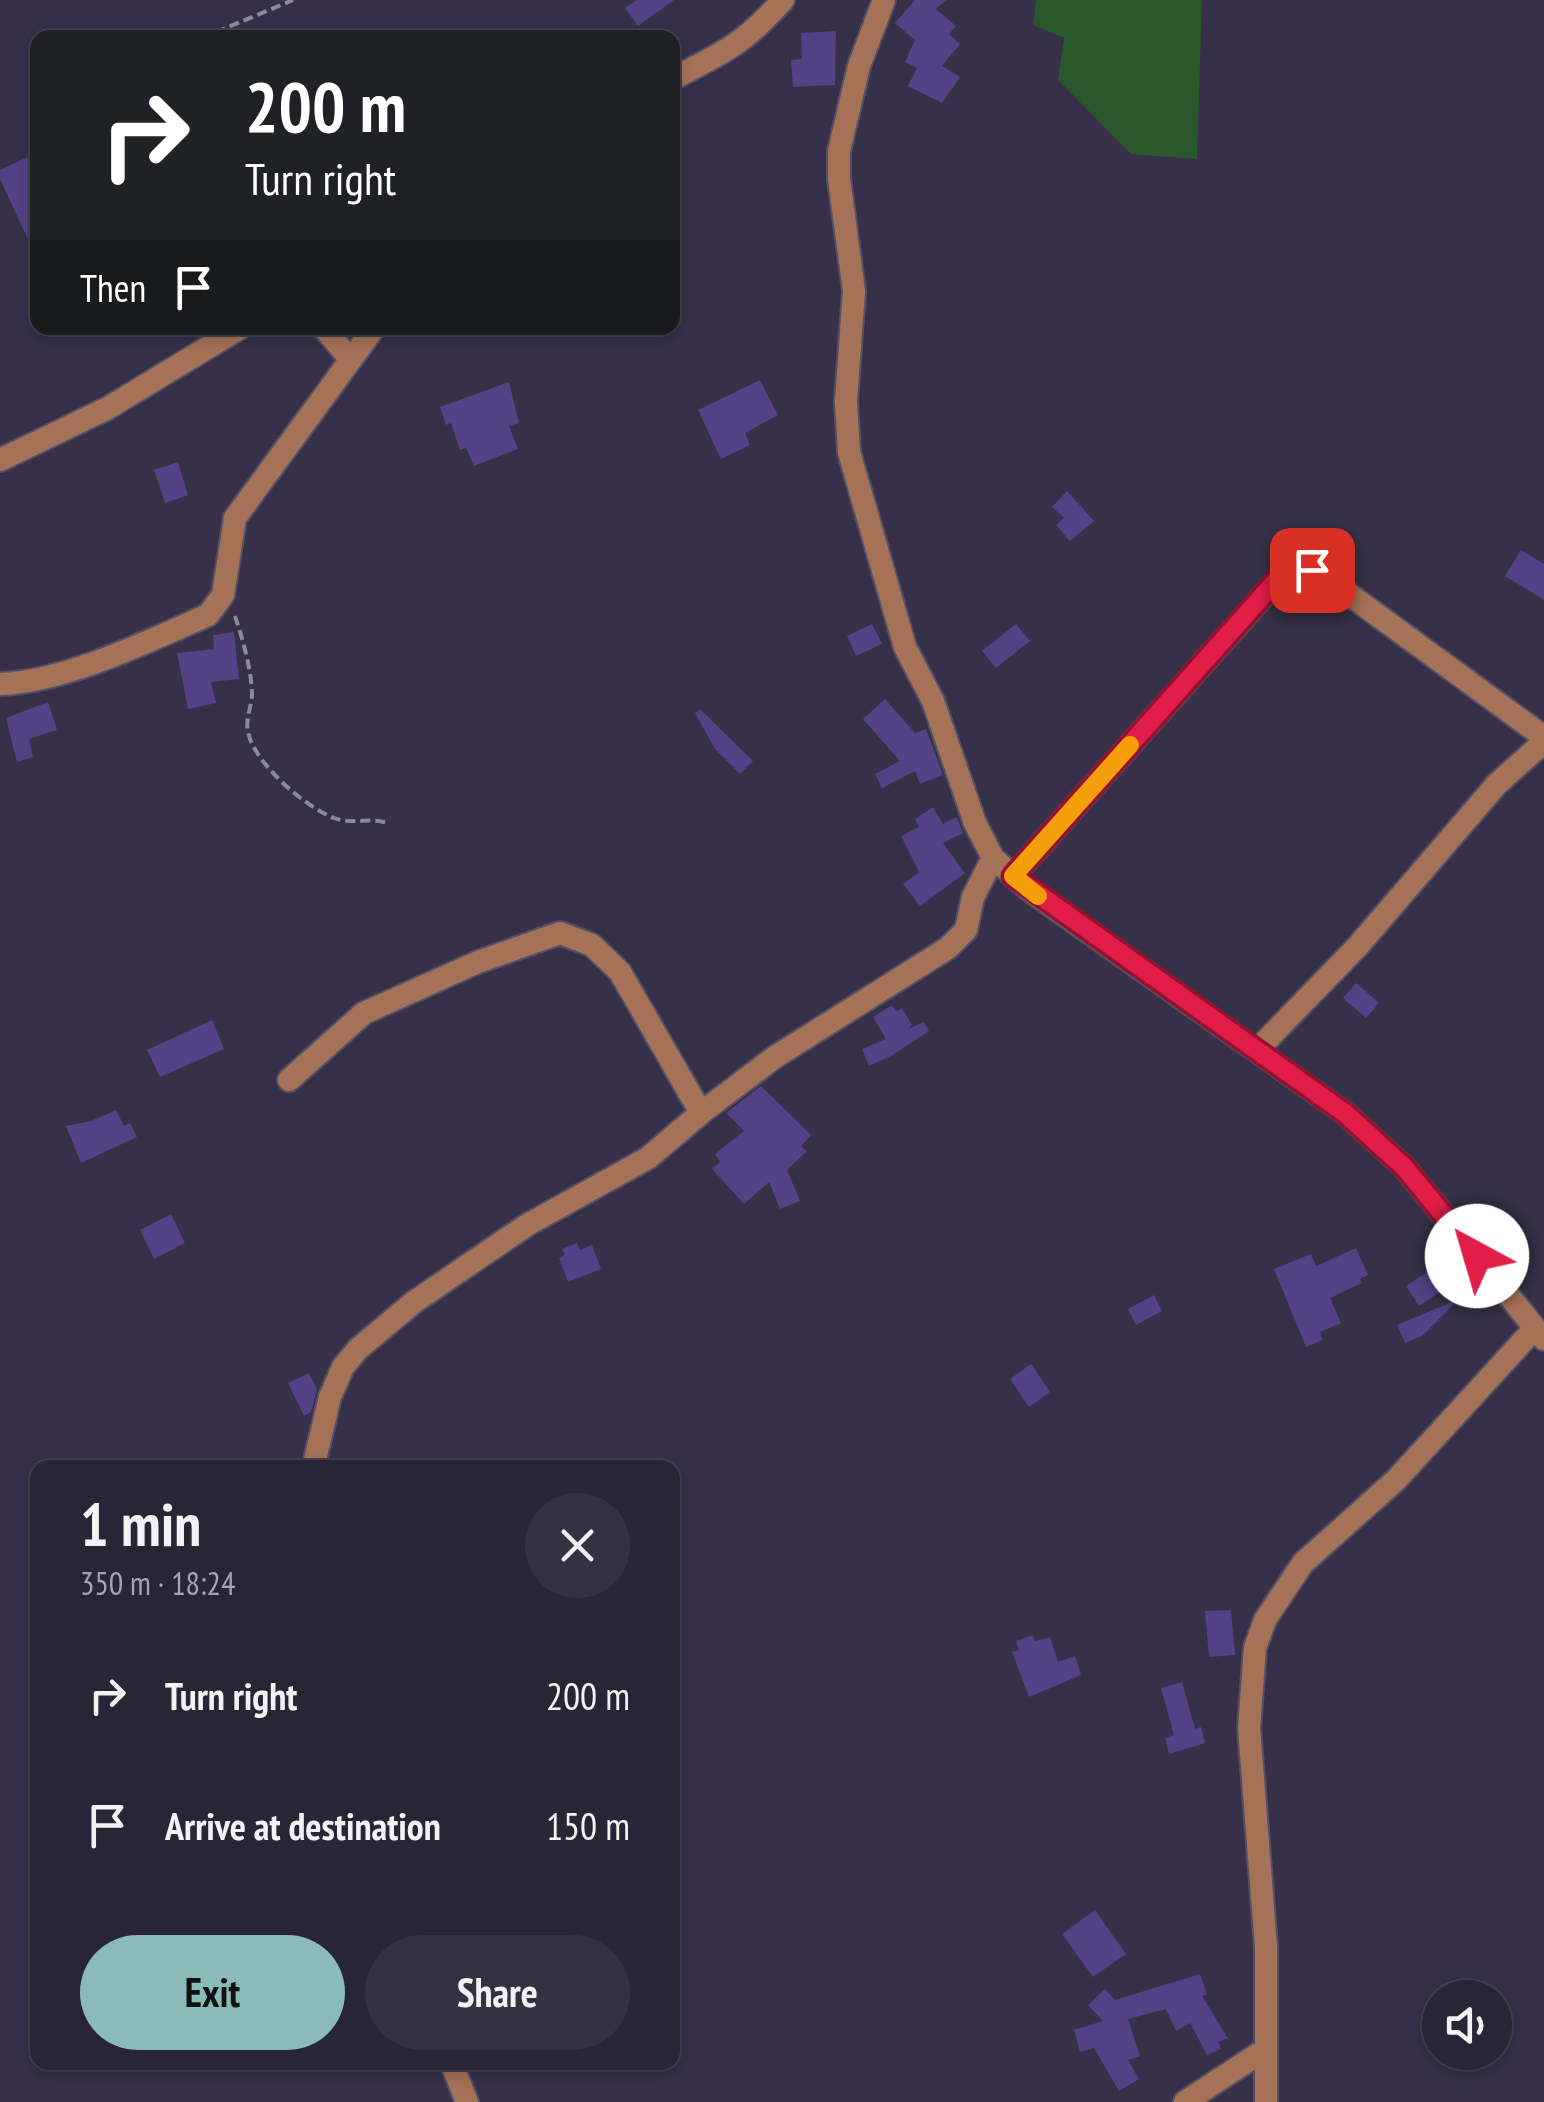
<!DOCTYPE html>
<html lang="en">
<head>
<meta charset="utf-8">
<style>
	body { margin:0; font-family:"PT Sans Narrow",sans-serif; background:#343142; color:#f1f3f6; height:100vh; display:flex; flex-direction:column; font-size:38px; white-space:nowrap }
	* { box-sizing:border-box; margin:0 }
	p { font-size:32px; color:#a5a5ad }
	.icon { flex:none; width:55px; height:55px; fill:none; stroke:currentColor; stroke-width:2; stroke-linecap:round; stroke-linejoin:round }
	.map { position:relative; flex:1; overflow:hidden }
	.side { position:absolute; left:30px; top:1460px; width:650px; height:610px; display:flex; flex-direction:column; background:#282536; border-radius:20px; box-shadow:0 5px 15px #0003,0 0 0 2px #444251 }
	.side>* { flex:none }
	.hud { position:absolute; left:30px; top:30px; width:650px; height:305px; border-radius:20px; box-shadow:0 5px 15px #0003,0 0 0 2px #444251; background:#202124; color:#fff; overflow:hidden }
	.tools { position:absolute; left:1422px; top:1980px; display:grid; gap:20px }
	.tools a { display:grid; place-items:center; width:90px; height:90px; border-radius:50%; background:#282536; box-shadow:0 5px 15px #0003,0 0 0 2px #444251; font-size:50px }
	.pin { position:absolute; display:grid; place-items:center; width:85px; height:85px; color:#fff; margin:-42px; border-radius:20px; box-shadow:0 5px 15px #0006 }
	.me { position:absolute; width:110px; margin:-55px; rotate:321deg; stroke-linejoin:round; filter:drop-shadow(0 0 8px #0008) }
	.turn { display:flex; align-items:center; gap:35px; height:210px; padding:0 50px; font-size:45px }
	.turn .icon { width:130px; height:130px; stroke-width:2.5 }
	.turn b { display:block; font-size:70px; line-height:85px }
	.then { display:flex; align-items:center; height:95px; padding:0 50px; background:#0003; gap:20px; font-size:38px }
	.round { display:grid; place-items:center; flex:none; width:105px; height:105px; border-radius:52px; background:#343142 }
	.summary { display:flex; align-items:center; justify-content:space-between; height:170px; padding:0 50px }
	h1 { font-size:60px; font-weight:800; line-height:75px }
	.primary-button { display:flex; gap:20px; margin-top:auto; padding:20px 50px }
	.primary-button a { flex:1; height:115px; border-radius:60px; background:#8bbbb9; color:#111; font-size:40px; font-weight:800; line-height:115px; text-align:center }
	.primary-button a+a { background:#343142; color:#f1f3f6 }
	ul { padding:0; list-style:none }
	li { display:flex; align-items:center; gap:30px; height:130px; padding:0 50px }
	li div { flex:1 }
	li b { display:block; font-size:38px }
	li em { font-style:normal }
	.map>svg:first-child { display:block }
	.green { fill:#2a572c }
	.building { fill:#544186 }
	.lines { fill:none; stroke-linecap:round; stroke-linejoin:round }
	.minor-casing { stroke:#545065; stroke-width:26 }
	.path { stroke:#8d899c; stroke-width:4; stroke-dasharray:10 5; stroke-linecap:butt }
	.minor { stroke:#a57257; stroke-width:22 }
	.route-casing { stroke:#92132f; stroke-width:25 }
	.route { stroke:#e11d48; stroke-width:18 }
	.slow { stroke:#f59e0b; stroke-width:18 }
</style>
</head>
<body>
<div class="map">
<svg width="1544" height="2102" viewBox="0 0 1544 2102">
	<rect width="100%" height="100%" fill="#363148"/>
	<!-- green -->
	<path class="green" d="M1036 0H1202L1197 159 1131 154 1058 80 1064 38 1033 25Z"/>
	<!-- building -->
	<path class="building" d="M637 0H674L638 26 625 8Z
		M915 0H946L936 9 956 26 949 34 960 44 942 66 960 77 942 103 908 86 917 68 905 62 915 40 895 23Z
		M836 31 835 85 793 87 791 60 802 59 801 33Z
		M38 152V261L0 179V170Z
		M760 380 778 415 745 433 750 445 721 459 698 410Z
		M509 382 519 423 509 426 518 449 474 466 466 448 460 450 451 423 446 425 440 407Z
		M178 462 188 495 165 503 154 470Z
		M1067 491 1094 521 1070 541 1056 525 1064 518 1052 507Z
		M1521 550 1544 564V600L1505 576Z
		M872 624 882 644 856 656 847 636Z
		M1016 624 1030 641 996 668 982 651Z
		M234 632 239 679 211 682 216 703 188 709 177 653 214 649 213 635Z
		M885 699 915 733 926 729 943 775 920 784 915 771 882 788 875 774 900 761 863 719Z
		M48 702 57 730 29 739 33 757 17 762 6 718Z
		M700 709 753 761 740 774 715 749 695 713Z
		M933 807 943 824 956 817 958 821 963 833 943 843 965 873 920 906 903 884 919 872 901 836 919 827 915 819Z
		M1356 983 1379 1003 1366 1018 1343 998Z
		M892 1005 896 1011 902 1008 912 1025 908 1029 924 1022 929 1031 891 1056 869 1066 862 1049 886 1039 873 1017Z
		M212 1020 224 1049 160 1077 147 1050Z
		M761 1086 811 1135 801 1146 807 1151 787 1170 800 1201 780 1209 769 1182 744 1204 712 1169 720 1162 715 1154 744 1131 726 1113Z
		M116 1110 124 1126 130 1123 137 1137 81 1163 66 1126 91 1121Z
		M171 1214 185 1243 154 1259 140 1230Z
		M577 1243 580 1250 592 1245 601 1269 568 1282 559 1258 565 1255 562 1249Z
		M1356 1248 1368 1275 1360 1279 1362 1283 1330 1298 1341 1323 1320 1332 1323 1340 1306 1347 1274 1269 1311 1254 1316 1266Z
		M1435 1267 1448 1287 1419 1306 1406 1286Z
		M1154 1295 1162 1311 1136 1325 1128 1309Z
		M1459 1299 1422 1336 1405 1343 1397 1325Z
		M1031 1364 1050 1392 1029 1407 1010 1379Z
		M309 1373 317 1389 311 1412 304 1416 288 1383Z
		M1231 1610 1235 1655 1209 1657 1205 1611Z
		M1033 1635 1035 1641 1050 1637 1058 1662 1075 1656 1081 1675 1029 1697 1012 1652 1019 1650 1016 1641Z
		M1182 1682 1195 1729 1201 1727 1205 1743 1169 1754 1165 1738 1174 1735 1161 1688Z
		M1095 1910 1126 1954 1093 1977 1062 1934Z
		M1200 1974 1207 1994 1202 1996 1228 2038 1218 2042 1221 2049 1207 2055 1190 2023 1176 2031 1166 2009 1128 2019 1140 2056 1128 2060 1139 2079 1119 2091 1094 2048 1080 2052 1074 2030 1103 2021 1088 2005 1105 1989 1115 2000Z"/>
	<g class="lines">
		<defs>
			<path id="minor" d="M884 0 859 66 839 151V179L854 291 846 401 849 452 905 647 933 701 975 823 993 858 1032 892 1346 1114 1405 1168 1544 1339
				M672 79C724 52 743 45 783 0
				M324 328 350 359
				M0 460 108 408 240 328
				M0 684C64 682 149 641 208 615L223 595 235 518 374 328
				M1013 876 1282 575 1294 567 1311 571 1339 587 1544 737
				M1258 1049 1357 947 1497 784 1544 742
				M289 1080 364 1013 478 962 560 933 592 945 620 972 701 1113 775 1057 948 948 966 930 973 897 993 858
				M313 1468 330 1397 343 1367 358 1349 414 1302 527 1225 648 1158 701 1113
				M451 2062 467 2102
				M1185 2102 1266 2049
				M1266 2102V1947L1249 1728 1255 1648 1265 1620 1303 1563 1396 1480 1535 1328"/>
		</defs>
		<!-- minor casing -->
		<use href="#minor" class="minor-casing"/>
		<!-- path -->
		<path class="path" d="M202 38 293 0
			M235 616C243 640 251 668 252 693 252 706 245 719 248 732 254 763 305 807 334 818 353 825 370 817 387 823"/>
		<!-- minor -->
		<use href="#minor" class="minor"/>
	</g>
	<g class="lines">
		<defs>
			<path id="route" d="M1312 570 1294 567 1282 574 1013 876 1346 1114 1405 1168 1477 1256"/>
		</defs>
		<!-- route casing -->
		<use href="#route" class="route-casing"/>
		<!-- route -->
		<use href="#route" class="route"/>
		<!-- slow -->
		<path class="slow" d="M1038 896 1013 876 1130 745"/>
	</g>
</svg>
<div class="tools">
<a><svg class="icon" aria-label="sound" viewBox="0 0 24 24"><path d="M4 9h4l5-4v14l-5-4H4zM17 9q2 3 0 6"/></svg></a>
</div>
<div class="pin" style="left:1312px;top:570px;background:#d93025"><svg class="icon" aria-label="arrive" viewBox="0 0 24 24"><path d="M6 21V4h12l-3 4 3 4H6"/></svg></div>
<svg class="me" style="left:1477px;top:1256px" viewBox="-20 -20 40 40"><circle r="19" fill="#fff"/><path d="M0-13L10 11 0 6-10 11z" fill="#e11d48"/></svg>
<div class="hud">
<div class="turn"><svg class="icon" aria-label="right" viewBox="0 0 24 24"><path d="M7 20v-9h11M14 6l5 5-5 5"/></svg><div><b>200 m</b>Turn right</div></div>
<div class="then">Then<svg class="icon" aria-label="arrive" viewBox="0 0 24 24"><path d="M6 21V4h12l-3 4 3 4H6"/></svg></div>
</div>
<section class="side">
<div class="summary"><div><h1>1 min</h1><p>350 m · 18:24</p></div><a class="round"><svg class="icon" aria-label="close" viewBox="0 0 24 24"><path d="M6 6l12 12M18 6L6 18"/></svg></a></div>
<ul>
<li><svg class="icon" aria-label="right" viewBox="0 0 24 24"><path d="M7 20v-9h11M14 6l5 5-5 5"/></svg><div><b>Turn right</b></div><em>200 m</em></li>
<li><svg class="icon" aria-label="arrive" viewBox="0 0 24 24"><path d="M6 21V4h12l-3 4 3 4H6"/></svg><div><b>Arrive at destination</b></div><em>150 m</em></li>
</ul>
<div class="primary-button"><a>Exit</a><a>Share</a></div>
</section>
</div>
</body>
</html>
